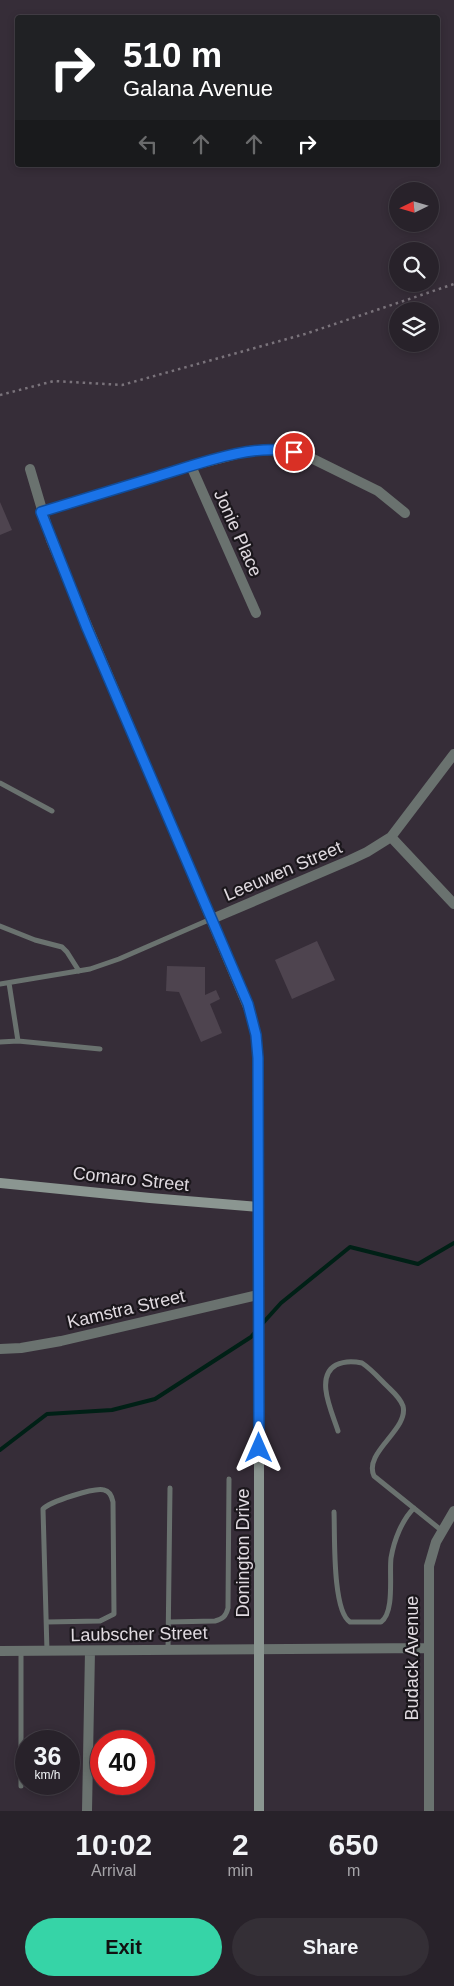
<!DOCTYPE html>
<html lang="en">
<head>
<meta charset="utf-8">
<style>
	body { margin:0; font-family:Arial,sans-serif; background:#342f36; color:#f1f3f6; height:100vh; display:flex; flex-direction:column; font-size:19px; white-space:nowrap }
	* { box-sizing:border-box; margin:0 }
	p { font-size:16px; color:#a5a4a8 }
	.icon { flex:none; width:28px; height:28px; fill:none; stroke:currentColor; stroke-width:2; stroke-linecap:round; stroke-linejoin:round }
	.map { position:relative; height:1811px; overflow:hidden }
	.panel { display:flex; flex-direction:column; background:#28222a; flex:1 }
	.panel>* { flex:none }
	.guide { position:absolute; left:15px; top:15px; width:425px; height:152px; border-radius:5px; box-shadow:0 2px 8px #0003,0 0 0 1px #443f47; background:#202124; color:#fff; overflow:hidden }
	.needle { width:32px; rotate:265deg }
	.fabs { position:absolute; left:389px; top:182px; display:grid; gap:10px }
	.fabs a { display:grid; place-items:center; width:50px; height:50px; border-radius:50%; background:#28222a; box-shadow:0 2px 8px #0003,0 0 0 1px #443f47; font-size:25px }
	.speed { position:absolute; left:15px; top:1730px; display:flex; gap:10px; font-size:25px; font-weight:700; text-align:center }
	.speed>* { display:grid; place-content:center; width:65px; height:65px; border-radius:50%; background:#28222a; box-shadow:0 2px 8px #0003,0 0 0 1px #443f47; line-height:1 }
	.speed small { font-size:12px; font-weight:400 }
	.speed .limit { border:8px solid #d22; background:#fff; color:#111 }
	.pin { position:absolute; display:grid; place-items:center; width:42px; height:42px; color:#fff; margin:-21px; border:2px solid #fff; border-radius:50%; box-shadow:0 1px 5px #0007 }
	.me { position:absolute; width:55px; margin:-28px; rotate:0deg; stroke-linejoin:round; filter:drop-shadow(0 0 4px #0008) }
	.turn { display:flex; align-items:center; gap:18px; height:105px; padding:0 25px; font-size:22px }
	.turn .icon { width:65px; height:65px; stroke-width:2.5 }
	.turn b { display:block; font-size:35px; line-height:42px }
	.lanes { display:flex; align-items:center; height:48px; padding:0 25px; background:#0003; justify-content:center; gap:25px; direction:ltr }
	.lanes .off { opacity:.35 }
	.eta { display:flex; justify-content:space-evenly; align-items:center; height:85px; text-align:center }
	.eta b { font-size:30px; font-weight:700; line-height:35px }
	.button { display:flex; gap:10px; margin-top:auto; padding:10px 25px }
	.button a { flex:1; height:58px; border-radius:30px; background:#36d4a7; color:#111; font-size:20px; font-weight:700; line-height:58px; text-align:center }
	.button a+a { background:#342f36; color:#f1f3f6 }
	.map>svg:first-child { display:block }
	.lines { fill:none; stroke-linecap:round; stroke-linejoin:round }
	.stream { stroke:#002016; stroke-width:4 }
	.building { fill:#4e444f }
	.path { stroke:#7a737b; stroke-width:2.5; stroke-dasharray:2.5 4; stroke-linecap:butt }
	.lane { stroke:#6a726f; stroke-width:5 }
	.street { stroke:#6a726f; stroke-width:10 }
	.secondary { stroke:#8b9691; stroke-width:10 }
	.route-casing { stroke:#114b97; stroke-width:12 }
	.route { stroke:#1a73e8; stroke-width:9 }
	.labels { text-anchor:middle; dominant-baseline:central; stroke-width:4.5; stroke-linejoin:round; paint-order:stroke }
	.street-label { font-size:18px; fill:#e0dae0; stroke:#1b171c }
</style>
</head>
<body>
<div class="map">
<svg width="454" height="1811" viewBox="0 0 454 1811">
	<rect width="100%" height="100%" fill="#362d38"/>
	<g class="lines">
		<!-- stream -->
		<path class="stream" d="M262 1324 281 1303 350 1247 418 1264 454 1243
			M0 1450 47 1414 112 1410 155 1399 251 1337 257 1330"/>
	</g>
	<!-- building -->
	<path class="building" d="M0 502 12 530 0 535Z
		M317 941 335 980 292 999 275 960Z
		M167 966 205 967V995L216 990 220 999 210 1004 222 1033 201 1042 179 992 166 991Z"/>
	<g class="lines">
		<!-- path -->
		<path class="path" d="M0 395 54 381 122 385 305 334 454 284"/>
		<!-- lane -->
		<path class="lane" d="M0 783 52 811
			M0 926 35 940 62 947 67 952 79 971
			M0 984 90 969 119 959 211 919
			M18 1041 100 1049
			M0 1042 18 1041 9 983
			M338 1431C333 1414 314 1377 336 1365 344 1361 353 1361 362 1363 371 1369 378 1377 386 1385 392 1391 400 1397 403 1406 409 1430 363 1452 374 1476L441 1530
			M334 1512C335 1533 332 1611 350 1622H381C395 1612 389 1574 391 1558 394 1540 402 1520 414 1508
			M47 1622 100 1621 114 1614 113 1502C112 1497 110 1491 104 1490 95 1487 49 1502 43 1509L47 1651
			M169 1622 215 1621C223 1619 226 1616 228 1608L229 1479
			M168 1650 170 1488
			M21 1651V1786"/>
		<!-- street -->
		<path class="street" d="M191 466 256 613
			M30 469 51 540 251 1014 256 1035 258 1058 259 1207
			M41 512 191 466 249 451 271 449H283L305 455 378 491 405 513
			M391 837 454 904
			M212 919 350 860 367 852 391 837 454 754
			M0 1349 21 1348 61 1341 258 1295
			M0 1651 429 1648
			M87 1811 90 1651
			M429 1811V1566L436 1542 454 1511"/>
		<!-- secondary -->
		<path class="secondary" d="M0 1183 150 1198 259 1207V1811"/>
	</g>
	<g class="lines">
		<defs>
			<path id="route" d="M259 1448 258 1058 256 1035 248 1004 87 628 41 512C78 501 115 489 152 478 193 466 253 442 294 452"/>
		</defs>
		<!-- route casing -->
		<use href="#route" class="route-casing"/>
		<!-- route -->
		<use href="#route" class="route"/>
	</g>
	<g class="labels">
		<!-- street labels -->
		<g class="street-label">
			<text transform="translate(238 533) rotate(66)">Jonie Place</text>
			<text transform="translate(283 871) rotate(-23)">Leeuwen Street</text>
			<text transform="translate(131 1179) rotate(6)">Comaro Street</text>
			<text transform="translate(126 1309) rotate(-13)">Kamstra Street</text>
			<text transform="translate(243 1553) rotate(-90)">Donington Drive</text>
			<text transform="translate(139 1634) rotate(-1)">Laubscher Street</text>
			<text transform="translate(412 1658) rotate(-90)">Budack Avenue</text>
		</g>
	</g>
</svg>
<div class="fabs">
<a><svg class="needle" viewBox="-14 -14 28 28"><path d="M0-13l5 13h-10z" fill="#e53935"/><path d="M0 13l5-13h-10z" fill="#a5a4a8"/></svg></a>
<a><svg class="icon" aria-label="search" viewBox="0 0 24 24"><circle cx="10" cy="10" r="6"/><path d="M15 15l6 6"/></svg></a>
<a><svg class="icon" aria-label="layers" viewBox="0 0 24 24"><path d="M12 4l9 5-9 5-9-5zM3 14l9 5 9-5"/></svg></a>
</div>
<div class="speed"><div>36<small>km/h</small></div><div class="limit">40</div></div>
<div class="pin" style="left:294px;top:452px;background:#d93025"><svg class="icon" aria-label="arrive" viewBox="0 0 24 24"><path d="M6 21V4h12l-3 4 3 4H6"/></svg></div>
<svg class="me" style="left:259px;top:1448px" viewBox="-20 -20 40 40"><path d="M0-17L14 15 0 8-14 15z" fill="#1a73e8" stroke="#fff" stroke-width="4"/></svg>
<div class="guide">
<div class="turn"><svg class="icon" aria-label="right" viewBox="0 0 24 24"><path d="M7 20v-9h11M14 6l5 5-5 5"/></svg><div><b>510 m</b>Galana Avenue</div></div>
<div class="lanes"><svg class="icon off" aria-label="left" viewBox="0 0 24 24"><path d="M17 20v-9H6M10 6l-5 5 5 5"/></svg><svg class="icon off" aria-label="ahead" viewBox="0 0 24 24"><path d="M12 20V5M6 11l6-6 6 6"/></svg><svg class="icon off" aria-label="ahead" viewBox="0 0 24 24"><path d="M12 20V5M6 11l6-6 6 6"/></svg><svg class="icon" aria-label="right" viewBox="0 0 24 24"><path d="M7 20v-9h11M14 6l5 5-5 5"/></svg></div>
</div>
</div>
<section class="panel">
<div class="eta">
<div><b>10:02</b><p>Arrival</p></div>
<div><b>2</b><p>min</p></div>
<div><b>650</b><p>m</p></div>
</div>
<div class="button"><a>Exit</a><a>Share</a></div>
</section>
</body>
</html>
